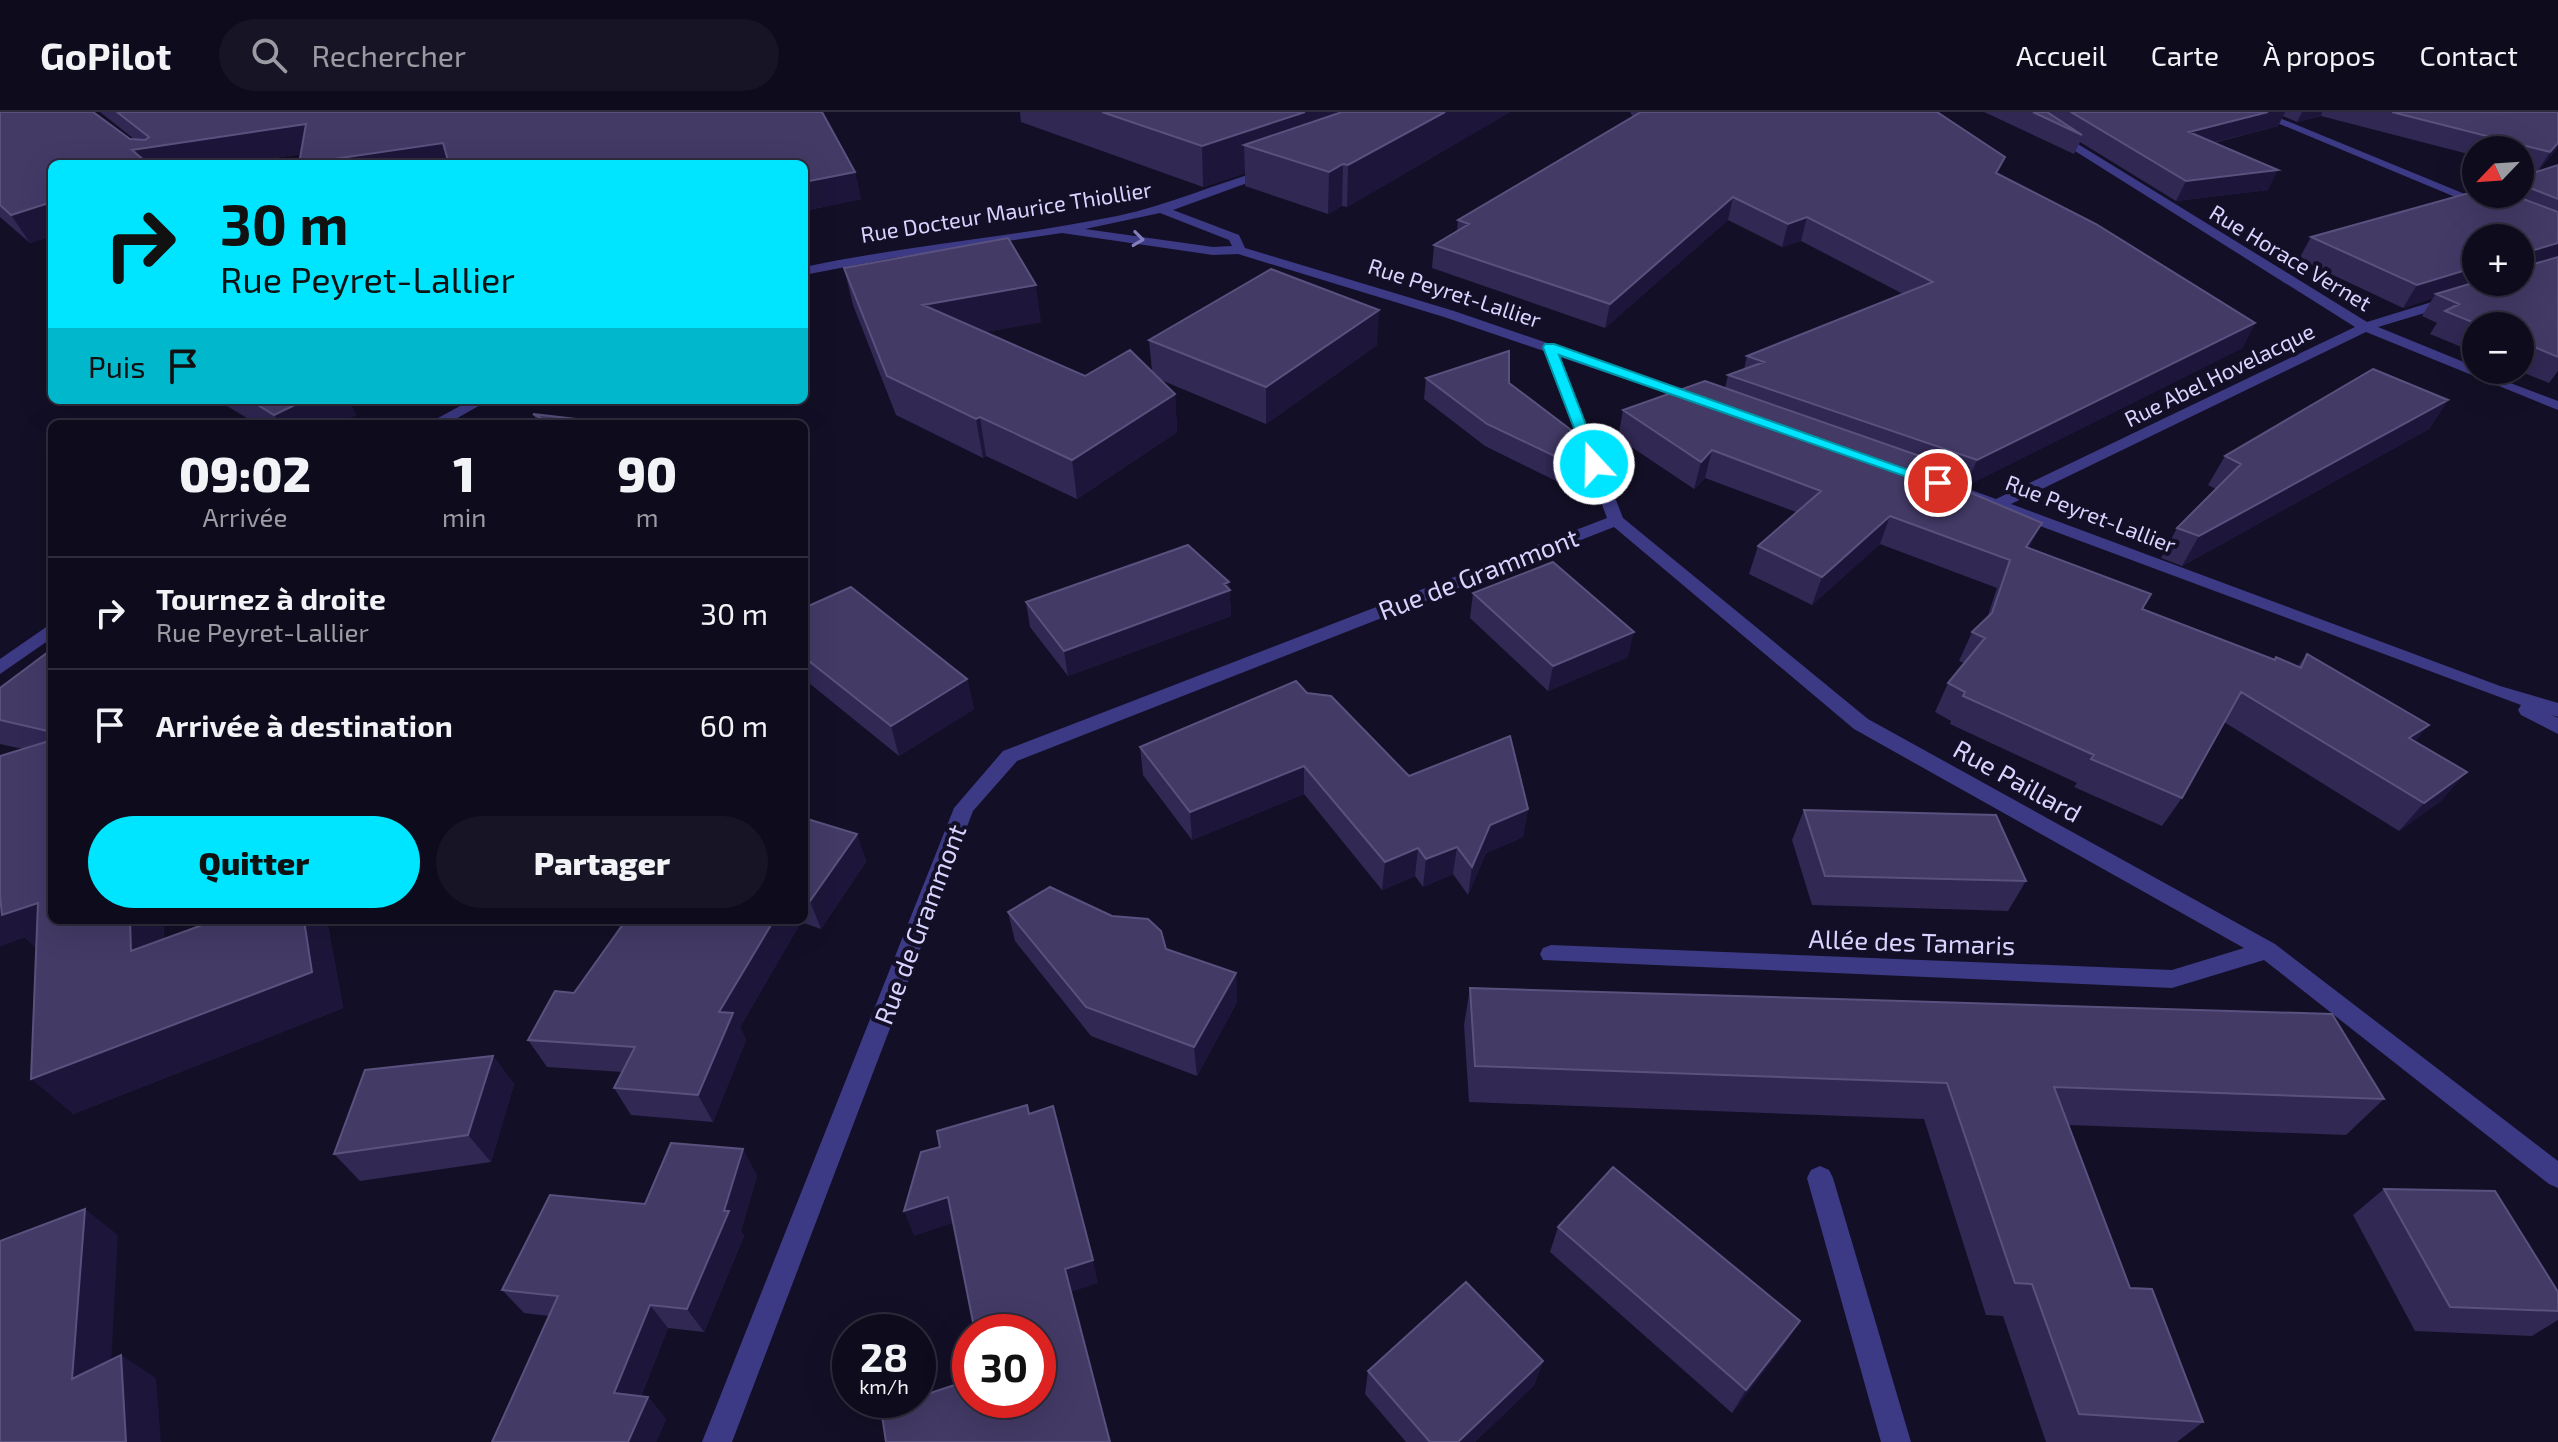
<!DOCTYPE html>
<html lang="fr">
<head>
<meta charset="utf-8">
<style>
	body { margin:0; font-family:"Exo 2",sans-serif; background:#171425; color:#f1f3f6; height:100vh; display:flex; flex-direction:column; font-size:30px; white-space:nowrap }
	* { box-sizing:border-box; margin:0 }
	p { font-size:26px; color:#9b9ba3 }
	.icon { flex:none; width:44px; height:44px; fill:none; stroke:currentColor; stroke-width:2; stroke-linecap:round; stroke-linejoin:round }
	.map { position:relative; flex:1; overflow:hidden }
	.sheet { position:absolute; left:48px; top:308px; width:760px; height:504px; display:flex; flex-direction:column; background:#0e0b1c; border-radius:12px; box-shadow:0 8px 32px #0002,0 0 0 2px #2e2b3b }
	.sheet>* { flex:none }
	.banner { position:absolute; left:48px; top:48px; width:760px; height:244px; border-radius:12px; box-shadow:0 8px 32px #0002,0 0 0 2px #2e2b3b; background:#00e5ff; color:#111; overflow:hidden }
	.needle { width:52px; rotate:245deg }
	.tools { position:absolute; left:2462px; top:24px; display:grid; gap:16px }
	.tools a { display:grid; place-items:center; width:72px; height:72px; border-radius:50%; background:#0e0b1c; box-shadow:0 8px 32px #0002,0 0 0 2px #2e2b3b; font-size:40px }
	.speed { position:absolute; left:832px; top:1202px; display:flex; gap:16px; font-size:40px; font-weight:700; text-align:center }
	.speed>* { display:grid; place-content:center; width:104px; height:104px; border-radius:50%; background:#0e0b1c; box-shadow:0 8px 32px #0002,0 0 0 2px #2e2b3b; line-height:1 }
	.speed small { font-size:20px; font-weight:400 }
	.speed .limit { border:12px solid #d22; background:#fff; color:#111 }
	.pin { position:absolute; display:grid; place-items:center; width:68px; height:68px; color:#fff; margin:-34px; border:4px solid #fff; border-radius:50%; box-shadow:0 2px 8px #0007 }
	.me { position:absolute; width:88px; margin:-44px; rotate:339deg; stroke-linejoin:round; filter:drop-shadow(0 0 6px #0008) }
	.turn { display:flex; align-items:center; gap:28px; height:168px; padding:0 40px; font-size:36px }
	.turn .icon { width:104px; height:104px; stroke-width:2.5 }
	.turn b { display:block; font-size:56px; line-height:68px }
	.then { display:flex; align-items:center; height:76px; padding:0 40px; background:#0003; gap:16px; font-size:30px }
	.eta { display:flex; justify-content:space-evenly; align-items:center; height:136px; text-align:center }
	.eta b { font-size:48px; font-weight:800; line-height:56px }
	.action { display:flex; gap:16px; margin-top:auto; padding:16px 40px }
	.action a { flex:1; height:92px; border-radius:48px; background:#00e5ff; color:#111; font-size:32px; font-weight:800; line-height:92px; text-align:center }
	.action a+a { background:#171425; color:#f1f3f6 }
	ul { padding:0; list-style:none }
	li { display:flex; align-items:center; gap:24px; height:112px; padding:0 40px; border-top:2px solid #2e2b3b }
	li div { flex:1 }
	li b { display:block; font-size:30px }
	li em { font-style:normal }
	header { display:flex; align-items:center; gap:48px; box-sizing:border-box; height:112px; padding:0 40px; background:#0e0b1c; border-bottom:2px solid #2e2b3b }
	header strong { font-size:38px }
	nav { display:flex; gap:44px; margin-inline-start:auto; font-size:28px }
	.search { width:560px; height:72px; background:#171425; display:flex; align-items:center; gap:20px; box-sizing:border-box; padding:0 28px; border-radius:44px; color:#9b9ba3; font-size:30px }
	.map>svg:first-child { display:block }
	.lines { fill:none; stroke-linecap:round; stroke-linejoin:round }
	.street { fill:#3d3a85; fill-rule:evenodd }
	.wall { fill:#312854; fill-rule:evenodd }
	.shaded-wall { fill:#1d163a }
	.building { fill:#433a66; stroke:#5a527e; stroke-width:2 }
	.oneway { stroke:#837fbc }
	.route { fill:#00e5ff; stroke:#0095a6; stroke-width:2 }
	.labels { text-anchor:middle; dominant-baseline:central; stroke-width:8; stroke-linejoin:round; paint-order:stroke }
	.far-street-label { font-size:22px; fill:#d9d4ff; stroke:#130f26 }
	.street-label { font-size:26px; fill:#d9d4ff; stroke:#130f26 }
</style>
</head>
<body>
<header>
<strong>GoPilot</strong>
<div class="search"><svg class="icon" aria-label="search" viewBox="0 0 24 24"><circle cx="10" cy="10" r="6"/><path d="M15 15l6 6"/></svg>Rechercher</div>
<nav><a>Accueil</a><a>Carte</a><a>À propos</a><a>Contact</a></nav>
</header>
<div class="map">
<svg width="2558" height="1330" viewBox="0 0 2558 1330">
	<rect width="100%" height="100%" fill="#130f26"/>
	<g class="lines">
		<!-- street -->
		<path class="street" d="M2013 0H2026L2367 210 2448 185H2458V191L2378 215 2476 255V258L2558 289V298L2366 220 2011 392 2500 574 2558 591V605L2551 603 2558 606V622L2521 603 2518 598 2521 593 1965 386V380L1971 378 1996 387 2355 215Z
			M2251 0H2265L2494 94 2484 97Z
			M1268 57 1274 60 1272 62 1173 98 1239 123 1245 136 1454 199 1708 286V292H1698L1560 245 1623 406 1868 607 2275 832 2558 1049V1076L2549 1072 2264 848 2172 876 1543 848 1540 842 1543 836 1551 833 2172 858 2244 836 1854 617 1614 415 1017 649 973 699 732 1330H702L954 696 1003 639 1607 406 1544 239 1444 205 1238 142 1213 143 1062 121 892 146 804 163V155C908 133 1014 125 1117 104 1169 93 1217 71 1268 57ZM1160 101 1229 128 1232 134 1213 135 1085 117Z
			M471 288H489L447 312H427Z
			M52 511V526L0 562V547Z
			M1820 1054 1829 1058 1833 1066 1911 1330H1881L1807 1066 1811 1058Z"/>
	</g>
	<!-- wall -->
	<path class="wall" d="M0 0 134 27 100 0H822L855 60 861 87 804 99V52L301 42 234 52H52V124L30 131 0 105Z
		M1020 0H1510L1347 95 1342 94 1328 102 1245 74V61L1203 75 1021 10Z
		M1630 0H1937L1998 62 2255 211 2242 236 1966 374 1952 369 1951 372 2029 437 2142 497 2274 548 2298 554 2307 542 2415 629 2442 688 2399 719 2224 610 2182 686 2162 714 2074 675 2077 671 1950 612 1951 609 1935 600 1948 571 1964 551 1959 549 1972 520 1987 506 1997 476 1880 432 1812 493 1749 462 1758 434 1796 400 1705 366 1694 377 1618 326 1623 298 1725 276 1728 263 1744 257 1747 244 1903 182 1801 129 1782 135 1728 108 1605 216 1432 156 1434 133 1457 119 1458 108 1633 5Z
		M1984 0H2558V35L2538 59 2558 53V259L2549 271 2517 258H2520V214H2476V241L2430 222 2437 211 2422 204 2433 186 2403 196 2299 147 2311 125 2476 82H2520V65L2536 60 2520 56V38H2476V44L2321 4 2297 10 2283 4 2278 14 2214 31 2268 78 2176 89 2080 30 2074 42ZM2520 126V170H2476Z
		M844 156 1041 210 985 220 1085 264 1152 259 1149 228 1377 233 1266 312 1161 268 1175 282 1177 320 1077 387 986 344 983 346 896 303 853 193Z
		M1426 266 1509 271 1599 365 1595 388 1485 334 1424 287Z
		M217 288H348L356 303 337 312H257Z
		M2448 288 2429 317 2182 454 2161 446 2177 416 2216 377 2208 373 2225 344Z
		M533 302 620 312H538Z
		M1229 470 1231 504 1068 564 1030 515 1026 490Z
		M1473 481 1628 545 1548 579 1470 506Z
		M804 496 967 567 974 597 899 644 804 567Z
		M52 537V808H163L164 827 216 808H323L328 814 343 896 73 1002 36 836 25 825 0 834V644L23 637 0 632V576Z
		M1307 581 1409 664 1528 697 1523 725 1486 741 1468 783 1453 762 1423 775 1415 764 1382 778 1304 682 1192 728 1143 663 1140 635Z
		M804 692 810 708 857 722 866 750 821 817 801 810 740 915 746 928 713 1010 631 1003 614 976 622 960 547 955 528 928 574 881 626 808H804Z
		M1804 698 2026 769 2008 799 1812 793 1792 728Z
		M1008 800 1166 837 1236 861 1237 890 1197 964 1091 924 1015 829Z
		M1470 876 2384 987 2346 1023 2069 1013 2130 1176 2203 1310 2177 1330H2046L2003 1204 1986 1203 1924 1007 1469 990 1464 913Z
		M493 944 514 972 491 1050 360 1069 334 1042Z
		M757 1063 741 1119 744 1124 704 1220 668 1216 641 1284 648 1285 666 1307 656 1330H492L549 1204 524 1201 502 1178Z
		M2384 1077 2558 1180V1208L2532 1224 2415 1219 2353 1103Z
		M1558 1115 1800 1209 1784 1233 1732 1301 1550 1140Z
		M1543 1249 1534 1273 1475 1330H1406L1365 1282 1368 1259Z"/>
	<!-- shaded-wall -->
	<path class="shaded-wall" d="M1305 0H1422L1244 33 1245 61 1203 75 1202 34Z
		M1445 0H1510L1347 95 1348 53Z
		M2268 0H2285L2278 14 2180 39 2189 20Z
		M2302 0H2322L2321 4 2297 10Z
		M306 12 319 39 234 52H134L132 38Z
		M443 31 452 52H299Z
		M2558 31V35L2537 60 2550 40Z
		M1343 52 1342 94 1328 102 1329 60Z
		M2278 58 2268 78 2176 89 2186 69Z
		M855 60 861 87 804 99V70Z
		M1733 85 1728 108 1605 216 1610 192Z
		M52 90V124L30 131 11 103Z
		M1807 105 1801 129 1782 135 1788 112Z
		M2558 131V149L2522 159 2532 145 2534 138Z
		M2476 155V170L2436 182 2433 186 2403 196 2417 173Z
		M1036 173 1041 210 931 230 923 193Z
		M1379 198 1377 233 1266 312V275Z
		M2255 211 2242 236 1966 374 1977 348Z
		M1175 282 1177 320 1077 387 1072 348Z
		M305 288H348L356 303 337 312H280L274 303Z
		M2448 288 2429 317 2182 454 2199 424Z
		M980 305 986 344 983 346 976 307Z
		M1712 338 1705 366 1694 377 1701 350Z
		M1957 357 1946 384 1938 367Z
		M1890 404 1880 432 1812 493 1822 465Z
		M2042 411 2028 439 2026 435Z
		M1229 470 1231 504 1068 564 1064 539Z
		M1634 520 1628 545 1548 579 1553 554Z
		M967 567 974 597 899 644 891 614Z
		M2429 613 2406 641 2409 626Z
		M1304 654V682L1192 728 1190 700Z
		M2467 660 2442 688 2399 719 2424 691Z
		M804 692 814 721 804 728Z
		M1528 697 1523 725 1486 741 1468 783 1472 755 1490 713Z
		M857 722 866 750 821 817 810 789Z
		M1457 735 1453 762 1423 775 1426 747Z
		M1418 736 1415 764 1382 778 1385 750Z
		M0 784 38 791 40 840 25 825 0 834Z
		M130 808H163L166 875 131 839Z
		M304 808H323L328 814 343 896 73 1002 31 967Z
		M774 808H800L801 810 740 915 746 928 713 1010 698 983 719 900Z
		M1236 861 1237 890 1197 964 1194 935Z
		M493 944 514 972 491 1050 468 1023Z
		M743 1037 757 1063 741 1119 744 1124 704 1220 687 1197 724 1099Z
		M948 1085 956 1110 914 1124 904 1099Z
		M85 1097 118 1123 109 1289 72 1267Z
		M1093 1148 1098 1171 1071 1180 1065 1157Z
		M650 1193 668 1216 633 1303 614 1281Z
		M1800 1209 1784 1233 1732 1301 1746 1278Z
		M121 1243 156 1266 161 1330H126Z
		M1543 1249 1534 1273 1475 1330H1458Z
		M648 1285 666 1307 656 1330H628Z"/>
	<!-- building -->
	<path class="building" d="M0 0H93L130 27 145 28 149 25 117 0H822L855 60 804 70V52H449L443 31 299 52 306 12 132 38 145 49 134 52H52V90L11 103 0 93Z
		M1102 0H1305L1202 34Z
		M1342 0H1445L1348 53 1343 52 1329 60 1244 33Z
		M1641 0H1937L2005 45 1996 61 2096 112 2255 211 1977 348 1728 263 1764 250 1747 244 1933 170 1807 105 1788 112 1733 85 1610 192 1434 133 1469 112 1458 108Z
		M2033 0H2047L2082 23Z
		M2071 0H2268L2189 20 2278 58 2186 69Z
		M2392 0H2558V31L2550 40Z
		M2558 53V87L2520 72V65Z
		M2476 79V82H2510L2558 100V131L2534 138 2532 145H2520V126H2476V155L2417 173 2311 125Z
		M1008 126 1036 173 923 193 1085 264 1130 238 1175 282 1072 348 980 305 976 307 887 264 844 156Z
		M2558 145V245L2520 229V214H2482L2445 199 2459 192 2436 182 2476 170H2520V156Z
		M1271 157 1379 198 1266 275 1149 228Z
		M1509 239V271L1587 330 1599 365 1487 312 1426 266Z
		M2373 257 2448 288 2199 424 2177 416 2241 352 2225 344Z
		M1705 269 1957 357 1938 367 2042 411 2026 435 2151 482 2142 497 2275 548 2276 545 2301 556 2307 542 2429 613 2409 626 2467 660 2424 691 2241 580 2182 686 2091 647 2094 643 1963 584 1965 580 1948 571 1985 526 1972 520 1992 501 2010 448 1890 404 1822 465 1758 434 1821 379 1712 338 1701 350 1623 298Z
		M250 288H305L274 303Z
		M533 302 620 312H552Z
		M1188 433 1229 470 1224 472 1230 478 1064 539 1026 490Z
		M1553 450 1634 520 1553 554 1473 481Z
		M851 475 967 567 891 614 804 545V496Z
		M52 537V620L0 608V576Z
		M1296 569 1307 581 1331 584 1409 664 1510 624 1528 697 1490 713 1472 755 1457 735 1426 747 1418 736 1385 750 1304 654 1190 700 1140 635Z
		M52 628V808H130L131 839 216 808H304L312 860 31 967 38 791 2 803 0 784V644Z
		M1804 698 1996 703 2026 769 1825 764Z
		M804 706 857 722 810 789 804 787Z
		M1050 775 1112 804 1148 807 1161 819 1166 837 1236 861 1194 935 1086 895 1008 800Z
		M626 808H774L719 900 733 901 698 983 614 976 635 935 528 928 555 879 574 881Z
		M1470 876 2332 902 2384 987 2054 975 2130 1176 2152 1177 2203 1310 2079 1302 2032 1172 2015 1171 1947 971 1475 954Z
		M493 944 468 1023 334 1042 365 958Z
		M1027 993 1029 1002 1053 994 1093 1148 1065 1157 1110 1330H886L881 1297 909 1288H918V1285L970 1268V1288H1038V1220H975L948 1085 904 1099 921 1040 940 1035 937 1019Z
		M671 1031 743 1037 724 1099H729L687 1197 650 1193 614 1281 648 1285 628 1330H492L558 1184 502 1178 550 1083 645 1092Z
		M1613 1055 1800 1209 1746 1278 1558 1115Z
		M2384 1077 2495 1079 2558 1180V1199L2450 1195Z
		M85 1097 72 1267 121 1243 126 1330H0V1129Z
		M1466 1170 1543 1249 1458 1330H1430L1368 1259Z"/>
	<!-- one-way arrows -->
	<defs><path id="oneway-chevron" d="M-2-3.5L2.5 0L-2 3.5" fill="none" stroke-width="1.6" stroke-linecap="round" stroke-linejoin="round" transform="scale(2)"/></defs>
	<use class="oneway" href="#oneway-chevron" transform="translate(1138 127) rotate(7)"/>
	<!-- route -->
	<path class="route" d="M1545 232H1554L1945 371 1943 374H1933L1559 243 1601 352 1594 357 1589 355 1543 235Z"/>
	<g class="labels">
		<!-- far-street labels -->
		<g class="far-street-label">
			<text transform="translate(1006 99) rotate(-9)">Rue Docteur Maurice Thiollier</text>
			<text transform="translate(2291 145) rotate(31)">Rue Horace Vernet</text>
			<text transform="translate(1455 180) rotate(18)">Rue Peyret-Lallier</text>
			<text transform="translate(2219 262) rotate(-26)">Rue Abel Hovelacque</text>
			<text transform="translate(2091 401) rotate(21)">Rue Peyret-Lallier</text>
		</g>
		<!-- street labels -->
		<g class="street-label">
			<text transform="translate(1478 461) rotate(-21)">Rue de Grammont</text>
			<text transform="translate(2018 668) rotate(29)">Rue Paillard</text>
			<text transform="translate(919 812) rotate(-69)">Rue de Grammont</text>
			<text transform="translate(1912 829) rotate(2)">Allée des Tamaris</text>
		</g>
	</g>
</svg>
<div class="tools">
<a><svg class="needle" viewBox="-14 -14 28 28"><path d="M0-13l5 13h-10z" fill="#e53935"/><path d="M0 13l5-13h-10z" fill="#9b9ba3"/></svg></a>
<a>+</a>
<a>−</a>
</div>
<div class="speed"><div>28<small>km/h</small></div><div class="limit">30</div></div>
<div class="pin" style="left:1938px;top:371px;background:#d93025"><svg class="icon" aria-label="arrive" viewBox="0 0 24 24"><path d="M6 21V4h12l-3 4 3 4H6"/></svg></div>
<svg class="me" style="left:1594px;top:352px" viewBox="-20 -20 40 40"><circle r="17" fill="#00e5ff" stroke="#fff" stroke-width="3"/><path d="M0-11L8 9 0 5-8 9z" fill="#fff"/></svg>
<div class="banner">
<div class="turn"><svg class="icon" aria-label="right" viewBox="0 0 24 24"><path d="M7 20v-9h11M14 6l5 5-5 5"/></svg><div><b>30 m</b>Rue Peyret-Lallier</div></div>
<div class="then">Puis<svg class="icon" aria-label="arrive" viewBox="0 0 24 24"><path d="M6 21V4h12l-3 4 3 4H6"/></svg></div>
</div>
<section class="sheet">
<div class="eta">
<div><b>09:02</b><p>Arrivée</p></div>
<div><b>1</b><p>min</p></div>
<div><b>90</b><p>m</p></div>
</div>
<ul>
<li><svg class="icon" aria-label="right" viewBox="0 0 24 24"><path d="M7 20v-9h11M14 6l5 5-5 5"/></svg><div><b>Tournez à droite</b><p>Rue Peyret-Lallier</p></div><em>30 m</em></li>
<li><svg class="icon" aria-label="arrive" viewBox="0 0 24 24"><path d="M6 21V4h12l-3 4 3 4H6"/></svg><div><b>Arrivée à destination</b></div><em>60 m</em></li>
</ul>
<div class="action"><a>Quitter</a><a>Partager</a></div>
</section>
</div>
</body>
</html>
